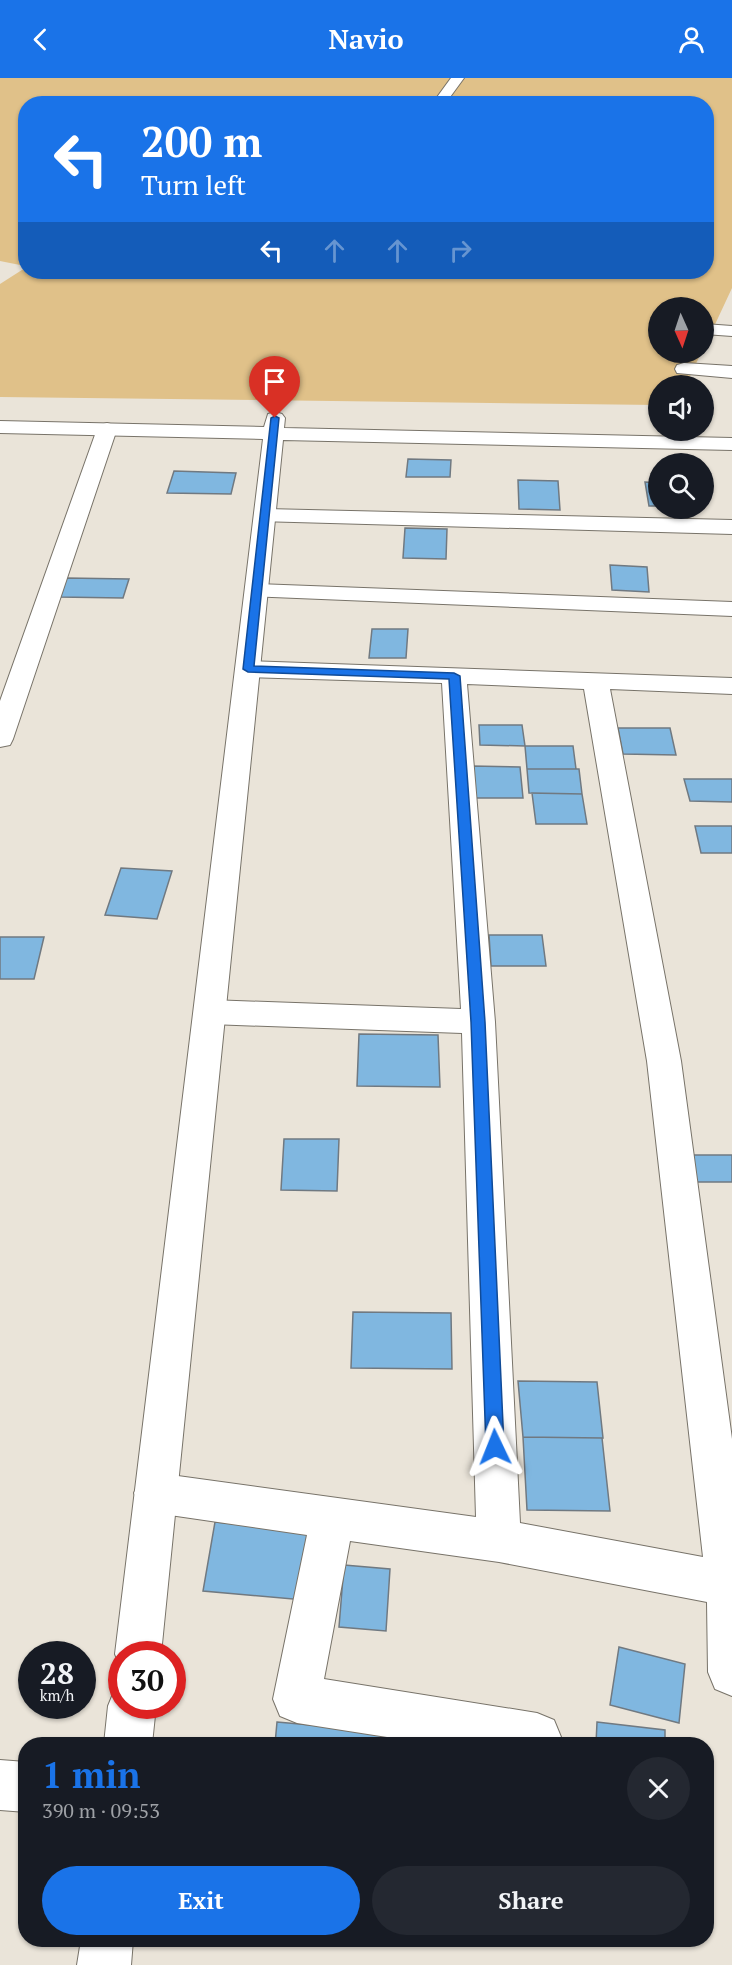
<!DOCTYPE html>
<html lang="en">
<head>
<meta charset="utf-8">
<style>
	body { margin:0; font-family:"PT Serif",serif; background:#242831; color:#f1f3f6; height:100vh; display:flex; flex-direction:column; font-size:22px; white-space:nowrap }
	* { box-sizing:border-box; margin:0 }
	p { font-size:20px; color:#9ea1a6 }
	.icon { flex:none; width:33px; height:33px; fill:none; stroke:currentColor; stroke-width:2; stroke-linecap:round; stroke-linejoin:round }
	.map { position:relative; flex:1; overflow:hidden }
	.side { position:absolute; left:18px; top:1659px; width:696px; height:210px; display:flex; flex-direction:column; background:#171b24; border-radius:24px; box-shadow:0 2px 4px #0004 }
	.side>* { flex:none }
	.top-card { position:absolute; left:18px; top:18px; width:696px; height:183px; border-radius:24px; box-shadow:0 2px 4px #0004; background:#1a73e8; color:#fff; overflow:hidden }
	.needle { width:39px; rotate:177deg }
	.controls { position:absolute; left:648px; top:219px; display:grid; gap:12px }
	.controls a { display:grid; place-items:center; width:66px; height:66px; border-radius:50%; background:#171b24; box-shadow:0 2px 4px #0004; font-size:30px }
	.speed { position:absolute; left:18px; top:1563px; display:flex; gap:12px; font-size:30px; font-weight:700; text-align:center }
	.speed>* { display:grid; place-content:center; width:78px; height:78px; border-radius:50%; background:#171b24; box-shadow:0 2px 4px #0004; line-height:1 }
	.speed small { font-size:15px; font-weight:400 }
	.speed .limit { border:9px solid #d22; background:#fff; color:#111 }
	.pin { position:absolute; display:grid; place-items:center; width:51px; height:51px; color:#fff; margin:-62px -26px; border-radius:50% 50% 50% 0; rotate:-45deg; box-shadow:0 0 6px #0007 }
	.pin .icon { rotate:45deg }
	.me { position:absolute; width:66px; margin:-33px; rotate:358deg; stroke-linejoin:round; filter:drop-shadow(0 0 4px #0008) }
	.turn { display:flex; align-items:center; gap:21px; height:126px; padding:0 24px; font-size:27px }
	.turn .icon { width:78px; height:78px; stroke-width:2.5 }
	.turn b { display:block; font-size:42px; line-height:51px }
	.lanes { display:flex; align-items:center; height:57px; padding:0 24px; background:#0003; justify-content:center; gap:30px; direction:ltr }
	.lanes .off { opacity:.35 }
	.round { display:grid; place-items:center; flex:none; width:63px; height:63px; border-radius:32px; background:#242831 }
	.head { display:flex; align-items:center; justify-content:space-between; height:102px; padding:0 24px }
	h1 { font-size:36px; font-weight:800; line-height:45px; color:#1a73e8 }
	.action { display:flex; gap:12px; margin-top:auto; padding:12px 24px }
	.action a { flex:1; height:69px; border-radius:36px; background:#1a73e8; color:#fff; font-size:24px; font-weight:800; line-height:69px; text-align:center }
	.action a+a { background:#242831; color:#f1f3f6 }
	header { display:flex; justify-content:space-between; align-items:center; height:78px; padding:0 24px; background:#1a73e8; color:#fff; font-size:27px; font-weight:800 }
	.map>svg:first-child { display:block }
	.green { fill:#e0c189 }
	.building { fill:#80b7e0; stroke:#707981; stroke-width:1.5 }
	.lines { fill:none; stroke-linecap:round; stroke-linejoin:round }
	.street-casing { stroke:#787369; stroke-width:2 }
	.secondary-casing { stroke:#787369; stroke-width:2 }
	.street { fill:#fff; fill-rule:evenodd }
	.secondary { fill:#fff; fill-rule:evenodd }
	.route { fill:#1a73e8; stroke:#114b97; stroke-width:1.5 }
</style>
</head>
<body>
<header><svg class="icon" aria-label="back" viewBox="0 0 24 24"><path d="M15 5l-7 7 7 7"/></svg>Navio<svg class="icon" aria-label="person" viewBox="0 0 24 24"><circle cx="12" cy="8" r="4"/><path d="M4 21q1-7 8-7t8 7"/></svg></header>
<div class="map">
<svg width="732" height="1887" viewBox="0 0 732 1887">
	<rect width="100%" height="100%" fill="#eae4d9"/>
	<!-- green -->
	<path class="green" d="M0 0H732V210L704 270V230H658V274L701 275 686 307 658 308V327L0 319V206L25 190 26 194H706V26H26L25 188 0 183Z"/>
	<!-- building -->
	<path class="building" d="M408 381 451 382 450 399H406Z
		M174 393 236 395 231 416 167 415Z
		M518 402 558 403 560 432 519 431Z
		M645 404 658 405V428H649Z
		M405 450 447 451 446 481 403 480Z
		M610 487 647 489 649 514 612 512Z
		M66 500 129 501 123 520 59 519Z
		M372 551H408L406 580H369Z
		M479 647H522L525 668 480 667Z
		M618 650H670L676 677 623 676Z
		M525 668H573L576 691H527Z
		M472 688 520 689 523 720H474Z
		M527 691H579L582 716 529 715Z
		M684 701H732V724L690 723Z
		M532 715 582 716 587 746H536Z
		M695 748H732V775H701Z
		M121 790 172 793 157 841 105 837Z
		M489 857H542L546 888H491Z
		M0 859H44L34 901H0Z
		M359 956 438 957 440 1009 357 1008Z
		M284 1061H339L337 1113 281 1112Z
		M680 1077H732V1104H686Z
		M353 1234 451 1235 452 1291 351 1290Z
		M518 1303 597 1304 603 1360 523 1359Z
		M523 1359 602 1360 610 1433 527 1432Z
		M215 1444 312 1453 304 1522 203 1513Z
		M344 1487 390 1491 386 1553 339 1549Z
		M619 1569 685 1586 679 1645 610 1627Z
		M277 1644 466 1661V1666H275Z
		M597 1644 665 1652V1666H596Z"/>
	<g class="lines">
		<defs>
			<path id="street" d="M451 0H464L445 26H432Z
				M704 246 732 248V258L704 256Z
				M684 285 732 288V300L677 295 675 291 677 287Z
				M107 345 114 347 117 351 13 661 10 667 0 669V623L97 351 100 347Z
				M266 431 732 442V456L258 443 255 438 258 433Z
				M257 506 732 524V538L249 518 245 513 249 508Z
				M248 583 732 600V616L610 611 681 983 732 1361V1618L715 1611 708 1594 707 1524 499 1484 350 1463 324 1601 537 1635 554 1642 561 1659 558 1666H432L297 1645 280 1638 273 1621 307 1457 156 1435 141 1429 134 1415 141 1401 156 1395 476 1439 462 955 210 946 198 942 194 934 198 926 210 922 461 931 442 605 248 599 239 596 235 591 239 586ZM467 606 584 611 647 983 703 1479 520 1445 495 944Z
				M0 1682 26 1684V1734L0 1732Z"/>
			<path id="secondary" d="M275 334 282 336 285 340 284 350 732 360V372L283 362 161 1576H122V1593L115 1576 263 361 0 355V343L264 349 268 336Z
				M122 1608V1628H156L152 1666H104L108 1628 115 1611Z
				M81 1862H133L131 1887H77Z"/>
		</defs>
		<!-- street casing -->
		<use href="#street" class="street-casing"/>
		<!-- secondary casing -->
		<use href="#secondary" class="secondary-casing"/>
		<!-- street -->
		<use href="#street" class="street"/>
		<!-- secondary -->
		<use href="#secondary" class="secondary"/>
	</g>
	<!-- route -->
	<path class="route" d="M275 338 279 340 254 588 454 595 460 598 485 944 504 1369 501 1374 495 1377 489 1374 486 1369 471 944 449 601 248 594 243 591 271 340Z"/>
</svg>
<div class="controls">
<a><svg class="needle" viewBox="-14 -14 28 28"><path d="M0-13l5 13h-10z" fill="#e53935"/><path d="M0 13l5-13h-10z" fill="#9ea1a6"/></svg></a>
<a><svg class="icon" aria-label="sound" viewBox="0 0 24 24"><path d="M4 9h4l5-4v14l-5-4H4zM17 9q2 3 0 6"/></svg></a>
<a><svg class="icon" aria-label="search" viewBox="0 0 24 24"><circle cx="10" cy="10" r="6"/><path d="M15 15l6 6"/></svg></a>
</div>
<div class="speed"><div>28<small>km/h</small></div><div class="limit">30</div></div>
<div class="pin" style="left:275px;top:340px;background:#d93025"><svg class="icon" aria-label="arrive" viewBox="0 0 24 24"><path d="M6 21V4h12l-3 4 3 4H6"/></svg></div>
<svg class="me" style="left:495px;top:1369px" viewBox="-20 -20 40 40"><path d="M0-17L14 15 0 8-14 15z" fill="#1a73e8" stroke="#fff" stroke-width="4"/></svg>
<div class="top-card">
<div class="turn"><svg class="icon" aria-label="left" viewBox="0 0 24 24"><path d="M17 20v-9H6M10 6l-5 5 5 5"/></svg><div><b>200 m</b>Turn left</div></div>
<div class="lanes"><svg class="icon" aria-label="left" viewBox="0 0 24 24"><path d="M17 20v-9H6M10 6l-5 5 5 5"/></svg><svg class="icon off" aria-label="ahead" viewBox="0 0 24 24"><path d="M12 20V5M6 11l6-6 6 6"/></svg><svg class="icon off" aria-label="ahead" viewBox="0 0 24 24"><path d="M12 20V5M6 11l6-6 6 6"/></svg><svg class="icon off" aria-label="right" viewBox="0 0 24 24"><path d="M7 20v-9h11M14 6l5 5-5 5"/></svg></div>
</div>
<section class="side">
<div class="head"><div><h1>1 min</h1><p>390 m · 09:53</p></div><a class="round"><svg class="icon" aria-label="close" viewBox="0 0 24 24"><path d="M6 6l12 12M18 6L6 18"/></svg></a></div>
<div class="action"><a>Exit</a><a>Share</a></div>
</section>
</div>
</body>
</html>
